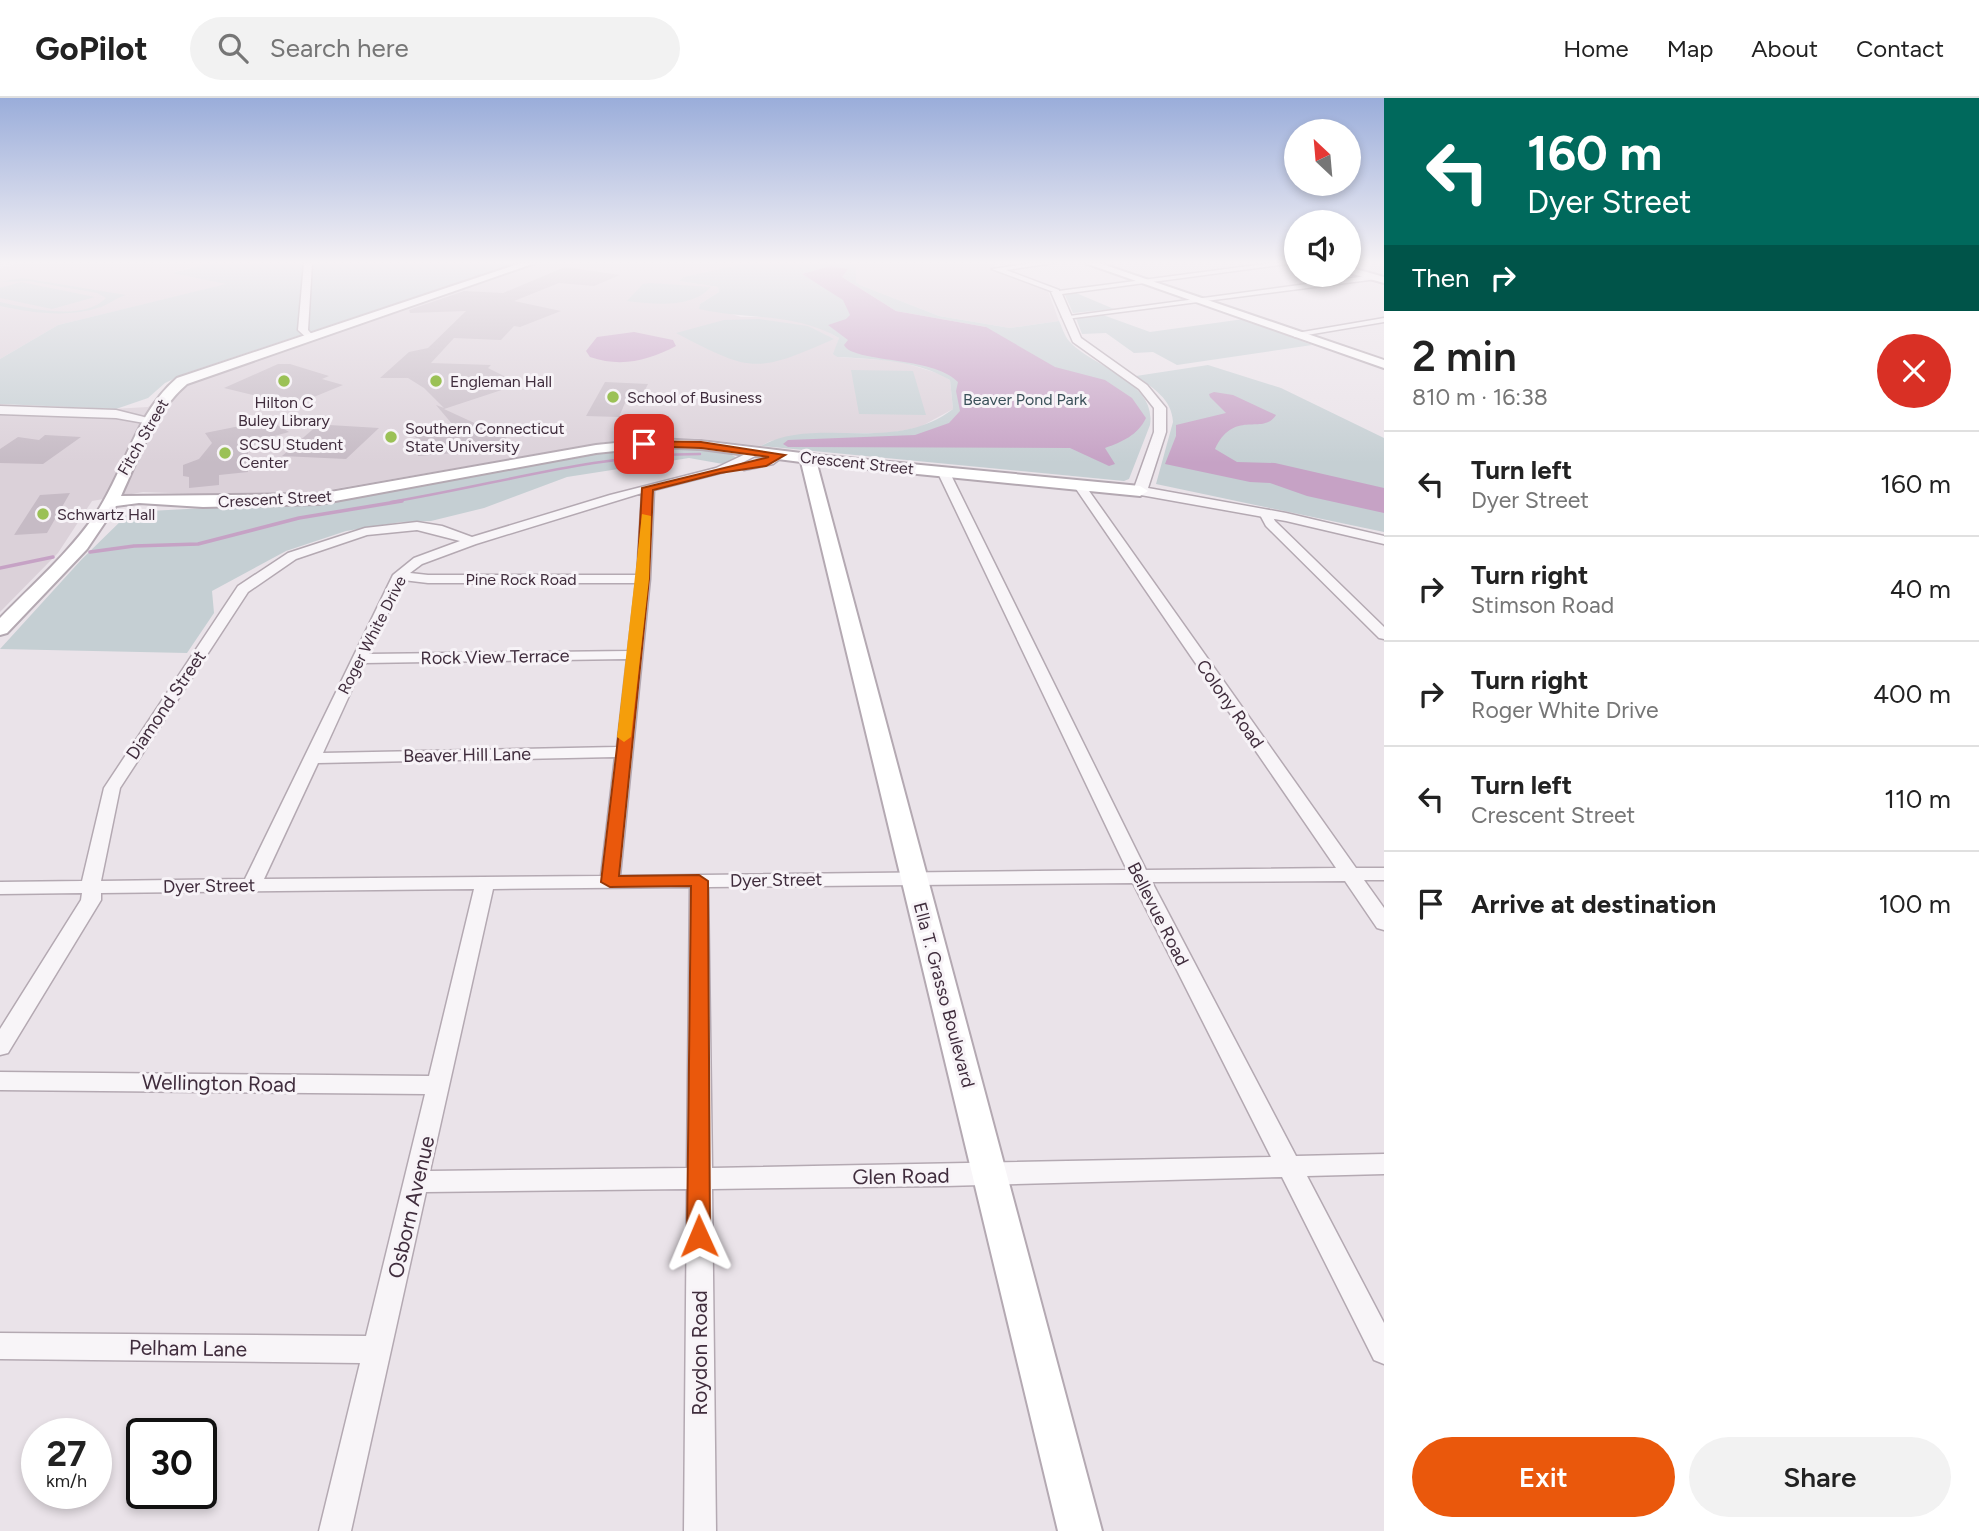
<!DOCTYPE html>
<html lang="en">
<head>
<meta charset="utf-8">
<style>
	body { margin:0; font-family:Figtree,sans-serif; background:#f2f2f2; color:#222; height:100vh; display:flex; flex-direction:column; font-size:26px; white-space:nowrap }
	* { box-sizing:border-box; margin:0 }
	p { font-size:23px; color:#767676 }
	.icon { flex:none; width:38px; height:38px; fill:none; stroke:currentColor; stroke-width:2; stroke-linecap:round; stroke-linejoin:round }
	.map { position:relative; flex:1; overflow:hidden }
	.drawer { display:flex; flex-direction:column; background:#fff; width:595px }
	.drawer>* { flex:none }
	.banner { background:#00695c; color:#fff; overflow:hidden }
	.needle { width:46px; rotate:334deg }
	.fabs { position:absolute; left:1284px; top:21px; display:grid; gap:14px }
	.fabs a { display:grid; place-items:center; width:77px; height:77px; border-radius:50%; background:#fff; box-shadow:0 4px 10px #0003; font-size:35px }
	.speed { position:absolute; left:21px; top:1320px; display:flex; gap:14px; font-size:35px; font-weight:700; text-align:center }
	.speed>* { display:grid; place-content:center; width:91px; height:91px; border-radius:50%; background:#fff; box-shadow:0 4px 10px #0003; line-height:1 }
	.speed small { font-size:18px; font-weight:400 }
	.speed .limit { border:4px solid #111; border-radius:10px; background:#fff; color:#111 }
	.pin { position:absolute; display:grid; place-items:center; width:60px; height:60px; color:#fff; margin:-30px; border-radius:14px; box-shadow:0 4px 10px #0006 }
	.me { position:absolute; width:77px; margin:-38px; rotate:359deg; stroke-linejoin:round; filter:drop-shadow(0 0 5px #0008) }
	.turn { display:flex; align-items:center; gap:24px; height:147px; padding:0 28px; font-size:32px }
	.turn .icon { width:91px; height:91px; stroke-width:2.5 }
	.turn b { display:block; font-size:49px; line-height:60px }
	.then { display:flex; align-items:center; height:66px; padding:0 28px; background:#0003; gap:14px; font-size:26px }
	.round { display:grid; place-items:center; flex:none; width:74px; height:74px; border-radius:37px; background:#f2f2f2 }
	.head { display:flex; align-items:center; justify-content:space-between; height:119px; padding:0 28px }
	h1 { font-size:42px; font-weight:600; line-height:52px }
	.action { display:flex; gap:14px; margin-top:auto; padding:14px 28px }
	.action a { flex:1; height:80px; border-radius:42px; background:#ea580c; color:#fff; font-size:28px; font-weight:600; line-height:80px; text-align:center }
	.action a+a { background:#f2f2f2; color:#222 }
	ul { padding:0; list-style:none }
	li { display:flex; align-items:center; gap:21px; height:105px; padding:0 28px; border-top:2px solid #e0e0e0 }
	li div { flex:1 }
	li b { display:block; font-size:26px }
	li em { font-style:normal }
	header { display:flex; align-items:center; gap:42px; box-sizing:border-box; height:98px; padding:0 35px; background:#fff; border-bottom:2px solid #e0e0e0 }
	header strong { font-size:33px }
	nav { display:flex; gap:38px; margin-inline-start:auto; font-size:24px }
	.search { width:490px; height:63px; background:#f2f2f2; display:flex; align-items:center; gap:18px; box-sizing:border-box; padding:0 24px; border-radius:38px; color:#767676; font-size:26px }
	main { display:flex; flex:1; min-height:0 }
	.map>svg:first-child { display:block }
	.built { fill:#dbd1d9 }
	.green { fill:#c5cfd3; fill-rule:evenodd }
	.water { fill:#c6a2c5 }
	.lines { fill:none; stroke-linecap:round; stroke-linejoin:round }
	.stream-far1 { stroke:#c6a2c5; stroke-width:2.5 }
	.stream { stroke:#c6a2c5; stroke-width:3.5 }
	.building { fill:#c6bbc5 }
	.minor-casing { stroke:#b4a9b2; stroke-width:3 }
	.tertiary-casing { stroke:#b4a9b2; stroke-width:3 }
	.secondary-casing { stroke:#b4a9b2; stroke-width:4 }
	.primary-casing { stroke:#b4a4b2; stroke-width:4 }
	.minor { fill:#f8f5f8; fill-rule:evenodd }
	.tertiary { fill:#f8f5f8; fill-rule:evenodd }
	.secondary { fill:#fff; fill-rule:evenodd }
	.primary { fill:#fff; fill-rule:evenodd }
	.route { fill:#ea580c; stroke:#983908; stroke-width:2 }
	.slow { fill:#f59e0b }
	.poi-dot { fill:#9bc156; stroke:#f7f3f7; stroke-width:2.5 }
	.labels { text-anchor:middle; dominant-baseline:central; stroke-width:6; stroke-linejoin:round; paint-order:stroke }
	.far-poi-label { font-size:16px; fill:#402d3d; stroke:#f7f3f7; text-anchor:start }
	.far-park-label { font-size:16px; fill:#3b515a; stroke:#f7f3f7 }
	.far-street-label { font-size:16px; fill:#402d3d; stroke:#f7f3f7 }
	.street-label { font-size:18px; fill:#402d3d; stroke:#f7f3f7 }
	.near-street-label { font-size:21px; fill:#402d3d; stroke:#f7f3f7 }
</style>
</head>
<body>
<header>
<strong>GoPilot</strong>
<div class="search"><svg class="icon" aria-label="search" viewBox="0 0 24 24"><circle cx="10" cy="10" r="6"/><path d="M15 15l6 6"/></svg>Search here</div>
<nav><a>Home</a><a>Map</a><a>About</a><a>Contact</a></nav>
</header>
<main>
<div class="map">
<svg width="1384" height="1433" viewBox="0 0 1384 1433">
	<rect width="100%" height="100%" fill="#eae3e9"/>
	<!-- built -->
	<path class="built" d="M22 165H210L174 174 228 186 58 227 0 261V170Z
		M531 165H747L683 179 679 183 718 189 719 194 700 206 741 219H781L819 229 839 240 834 256 837 259 898 263 940 276 950 282 953 311 920 329 891 335H829L770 343 761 348 694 340 624 341 311 395 251 398 143 394 92 403 58 455 0 514V306L93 312 148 309 175 289 309 239Z
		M851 165H989L1001 170 992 172 1048 193 1059 223 1010 230 939 218 860 187 856 184V170Z"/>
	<!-- green -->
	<path class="green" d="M210 165H517L186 275 165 285 148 300 116 311 0 306V261L58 227 226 186 172 175Z
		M747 165H851L856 169V184L860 187 939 218 1010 230 1059 223C1062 229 1064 237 1069 243 1092 269 1157 283 1150 327L1129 381 1124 383 761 348C817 317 893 357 953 311L950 282C915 262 877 261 837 259L833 256 839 240C795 214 747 222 699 211L700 206 719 194 718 189 679 183 683 179ZM830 168 847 171 842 179 896 213 986 229 915 242 802 176Z
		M22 180 126 197C116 200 111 205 101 209 67 220 34 215 0 208V204C28 210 83 224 106 200L97 195 29 183 0 184Z
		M21 184 95 199 52 211 0 200V190Z
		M650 185 711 189C691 211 653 206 627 203L643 186Z
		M1076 195 1114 211 1073 215 1065 197Z
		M1103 217 1150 234 1244 221 1312 247 1177 267 1153 254 1134 255 1106 235 1082 236 1076 220Z
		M759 221 808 228 834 241C755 276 751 274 676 235L724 222Z
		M1208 267 1281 290 1384 340V434L1156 386 1173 324C1172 301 1153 290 1136 278Z
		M851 272 913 273 926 317 859 316Z
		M668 348 730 356 737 360 723 366 689 360 567 379 484 410 431 423 401 424 346 433 286 453 212 493 214 515 187 555 0 551 82 461 130 414 320 404 576 358Z"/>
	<!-- water -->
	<path class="water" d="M830 168 848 171 842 179 896 213 986 229 1055 269 1105 282 1132 300 1146 320C1138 337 1122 344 1105 350L1115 366 1109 368 1070 350 788 349 783 346 788 342 915 337 949 325 960 313 956 293 958 284C934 258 852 265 844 247L848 242 828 227 846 221 850 217 843 202 802 176Z
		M634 234 673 242 676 248C649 262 622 270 590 259L586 253 597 239Z
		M1214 294 1233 297 1276 317C1263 338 1234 310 1215 351L1237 364 1275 365 1384 390V415L1307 398 1270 385 1250 384 1165 366 1176 338V327L1226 315 1210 299 1209 296Z"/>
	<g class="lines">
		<!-- stream-far1 -->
		<path class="stream-far1" d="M391 404C495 387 595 356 700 356"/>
		<!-- stream -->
		<path class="stream" d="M90 454 134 448 198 446 299 420 402 403
			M0 470 53 459"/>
	</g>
	<!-- building -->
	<path class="building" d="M565 169 620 177 594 188 559 185 514 203 561 213 520 229 514 228 501 242 454 240 431 265 491 267 488 270 520 286 444 311 507 340 490 352 418 358 414 329 453 327 436 307 444 310 424 290 408 280H380L409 254 428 250 466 213 410 215 409 212 464 193 503 195Z
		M278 266H290L329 278 322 281 343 287 304 303 279 298 270 301 224 290Z
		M605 284 648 286 638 306 625 305 619 319 586 318Z
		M269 322 289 334 260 342 248 352V374L219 377V387L189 390V379L183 378V367L199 361 212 345 205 335Z
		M319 326 329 327 379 330 346 361 282 358Z
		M45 337 81 339 43 366 0 365V351L18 339 39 342Z
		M70 395 47 435 14 437 40 397Z"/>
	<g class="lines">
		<defs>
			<path id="minor" d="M1034 165H1054L1006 172 1059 192V196L992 171Z
				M1374 177 1377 181 1066 221 1062 219Z
				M1384 220V224L1295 239 1291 236Z
				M754 352 763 354 724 374 654 392 650 481 620 778 1127 772 937 373 943 370 949 373 1146 772 1336 770 1072 385 1082 383 1356 770H1384V782H1364L1384 810V832L1377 830 1345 783 1152 784 1296 1058 1384 1056V1076L1307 1078 1384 1225V1266L1374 1262 1282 1079 945 1088 712 1091 716 1433H684L687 1091 426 1094 351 1433H319L360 1265 0 1261V1235L366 1238 425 996 0 992V974L429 978 474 791 101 795V802L8 955 0 957V931L81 802 82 795 0 796V784L82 783 104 690 238 488 288 455 365 430 417 424 442 428 472 439 610 397 716 370ZM642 395 637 477H428L410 475 422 466 476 446ZM417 432 460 443 414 460 393 477 245 781 101 783 120 690 248 494 296 461 367 437ZM403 482 428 485H636L628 553 369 556ZM627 561 617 649 323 655 364 565ZM615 659 601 778 264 781 318 665ZM1133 785 1271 1059 712 1070 708 789ZM690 789 687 1070 430 1073 493 791Z
				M780 354 785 357 773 366 744 372 739 369 766 361Z
				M1261 412H1269L1275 423 1384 529V541L1379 540 1266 428 1259 415Z"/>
			<path id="tertiary" d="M304 165H312L308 232 314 239 309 242 298 232Z
				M1272 165H1295L1062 196 1081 240 1147 287 1166 310V334L1148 390 1286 415 1384 438V446L1286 423 1135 396 1133 393 1154 334V310L1139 291 1073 244 1051 194Z
				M0 308 116 312 156 322 150 326 116 320 0 316Z"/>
			<path id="secondary" d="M521 165H535L187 286C154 314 139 359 121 398L319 396 596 347 654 341 701 343 826 358 1140 388 1148 393 1140 398 817 366 1102 1433H1058L801 364 701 351 654 349 596 355 319 406 203 409 139 405 116 408 87 451 7 535 0 537V520C32 487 69 455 95 417 125 373 135 316 177 280Z
				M1085 165H1099L1384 262V270Z"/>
			<path id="primary" d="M1349 169 1384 179V185L1349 175Z"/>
		</defs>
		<!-- minor casing -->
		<use href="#minor" class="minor-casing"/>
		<!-- tertiary casing -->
		<use href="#tertiary" class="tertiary-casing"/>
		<!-- secondary casing -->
		<use href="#secondary" class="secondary-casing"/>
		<!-- primary casing -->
		<use href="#primary" class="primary-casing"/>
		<!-- minor -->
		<use href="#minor" class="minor"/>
		<!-- tertiary -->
		<use href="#tertiary" class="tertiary"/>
		<!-- secondary -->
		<use href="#secondary" class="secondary"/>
		<!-- primary -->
		<use href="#primary" class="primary"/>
	</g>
	<!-- sky -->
	<linearGradient id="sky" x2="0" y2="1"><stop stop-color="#9aadda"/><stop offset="0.45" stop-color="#f6f2f5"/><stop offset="1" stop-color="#f6f2f5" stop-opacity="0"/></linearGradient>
	<rect width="1384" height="365" fill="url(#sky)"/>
	<!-- route -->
	<path class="route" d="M644 343 701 344 785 357 766 368 720 375 653 392 649 481 619 778 699 777 708 783 710 1138 707 1145 699 1148 691 1145 687 1138 691 788 610 789 601 784 637 481 642 390 769 359 701 350 641 348Z"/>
	<!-- slow -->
	<path class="slow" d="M642 416 651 418 649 481 631 639 624 644 617 639Z"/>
	<!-- markers -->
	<g class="poi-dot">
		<circle cx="284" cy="283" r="7"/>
		<circle cx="436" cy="283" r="7"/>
		<circle cx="613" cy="299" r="7"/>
		<circle cx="391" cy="339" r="7"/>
		<circle cx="225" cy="355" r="7"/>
		<circle cx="43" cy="416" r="7"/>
	</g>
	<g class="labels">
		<!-- far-poi labels -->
		<g class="far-poi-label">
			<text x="450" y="283">Engleman Hall</text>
			<text x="627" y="299">School of Business</text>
			<text x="284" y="304" text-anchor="middle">Hilton C<tspan x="284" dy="18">Buley Library</tspan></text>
			<text x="405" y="330">Southern Connecticut<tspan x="405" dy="18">State University</tspan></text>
			<text x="239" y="346">SCSU Student<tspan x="239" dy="18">Center</tspan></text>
			<text x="57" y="416">Schwartz Hall</text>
		</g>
		<!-- far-park labels -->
		<g class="far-park-label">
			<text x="1025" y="301">Beaver Pond Park</text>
		</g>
		<!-- far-street labels -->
		<g class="far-street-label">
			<text transform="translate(143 339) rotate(-60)">Fitch Street</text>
			<text transform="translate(857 365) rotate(6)">Crescent Street</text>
			<text transform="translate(275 401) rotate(-3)">Crescent Street</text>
			<text x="521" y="481">Pine Rock Road</text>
			<text transform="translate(372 537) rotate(-63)">Roger White Drive</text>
		</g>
		<!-- street labels -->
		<g class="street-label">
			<text transform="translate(495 559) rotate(-1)">Rock View Terrace</text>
			<text transform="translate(1230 606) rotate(55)">Colony Road</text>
			<text transform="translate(166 607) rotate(-56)">Diamond Street</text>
			<text transform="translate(467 657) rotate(-1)">Beaver Hill Lane</text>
			<text transform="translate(776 782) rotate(-1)">Dyer Street</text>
			<text transform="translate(209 788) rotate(-1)">Dyer Street</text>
			<text transform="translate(1158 816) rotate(63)">Bellevue Road</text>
			<text transform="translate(944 897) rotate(75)">Ella T. Grasso Boulevard</text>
		</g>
		<!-- near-street labels -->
		<g class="near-street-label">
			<text transform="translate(219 985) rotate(1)">Wellington Road</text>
			<text transform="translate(901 1078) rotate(-1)">Glen Road</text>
			<text transform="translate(411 1109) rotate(-77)">Osborn Avenue</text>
			<text transform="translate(188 1250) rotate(1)">Pelham Lane</text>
			<text transform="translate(699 1255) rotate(-90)">Roydon Road</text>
		</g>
	</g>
</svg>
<div class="fabs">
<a><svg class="needle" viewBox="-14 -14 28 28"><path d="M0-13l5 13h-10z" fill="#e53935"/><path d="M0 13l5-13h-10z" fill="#767676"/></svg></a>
<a><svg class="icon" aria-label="sound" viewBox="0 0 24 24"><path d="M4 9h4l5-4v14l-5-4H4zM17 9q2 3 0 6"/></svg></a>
</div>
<div class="speed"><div>27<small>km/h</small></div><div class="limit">30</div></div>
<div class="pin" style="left:644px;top:346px;background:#d93025"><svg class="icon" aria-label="arrive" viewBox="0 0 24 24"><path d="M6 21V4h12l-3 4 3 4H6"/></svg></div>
<svg class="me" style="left:699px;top:1138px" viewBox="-20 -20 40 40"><path d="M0-17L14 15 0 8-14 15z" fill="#ea580c" stroke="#fff" stroke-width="4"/></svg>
</div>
<section class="drawer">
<div class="banner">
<div class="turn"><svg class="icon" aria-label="left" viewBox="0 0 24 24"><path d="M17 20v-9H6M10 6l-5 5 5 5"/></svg><div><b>160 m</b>Dyer Street</div></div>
<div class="then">Then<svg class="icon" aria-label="right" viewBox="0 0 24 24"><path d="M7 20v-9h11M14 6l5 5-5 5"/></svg></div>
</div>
<div class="head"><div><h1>2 min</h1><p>810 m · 16:38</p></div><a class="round" style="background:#d93025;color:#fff"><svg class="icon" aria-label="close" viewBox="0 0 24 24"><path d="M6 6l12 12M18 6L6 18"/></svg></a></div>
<ul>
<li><svg class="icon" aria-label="left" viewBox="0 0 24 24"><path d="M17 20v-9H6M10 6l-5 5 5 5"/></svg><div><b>Turn left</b><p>Dyer Street</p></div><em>160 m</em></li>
<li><svg class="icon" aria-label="right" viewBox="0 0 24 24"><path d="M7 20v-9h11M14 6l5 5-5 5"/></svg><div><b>Turn right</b><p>Stimson Road</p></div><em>40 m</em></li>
<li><svg class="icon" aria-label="right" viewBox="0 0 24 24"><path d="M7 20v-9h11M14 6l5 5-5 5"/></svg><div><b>Turn right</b><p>Roger White Drive</p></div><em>400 m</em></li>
<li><svg class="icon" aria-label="left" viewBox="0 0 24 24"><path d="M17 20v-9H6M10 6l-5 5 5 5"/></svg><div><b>Turn left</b><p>Crescent Street</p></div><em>110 m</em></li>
<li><svg class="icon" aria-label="arrive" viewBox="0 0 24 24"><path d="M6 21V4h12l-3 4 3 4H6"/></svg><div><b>Arrive at destination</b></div><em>100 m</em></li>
</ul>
<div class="action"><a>Exit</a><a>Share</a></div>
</section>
</main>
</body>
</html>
